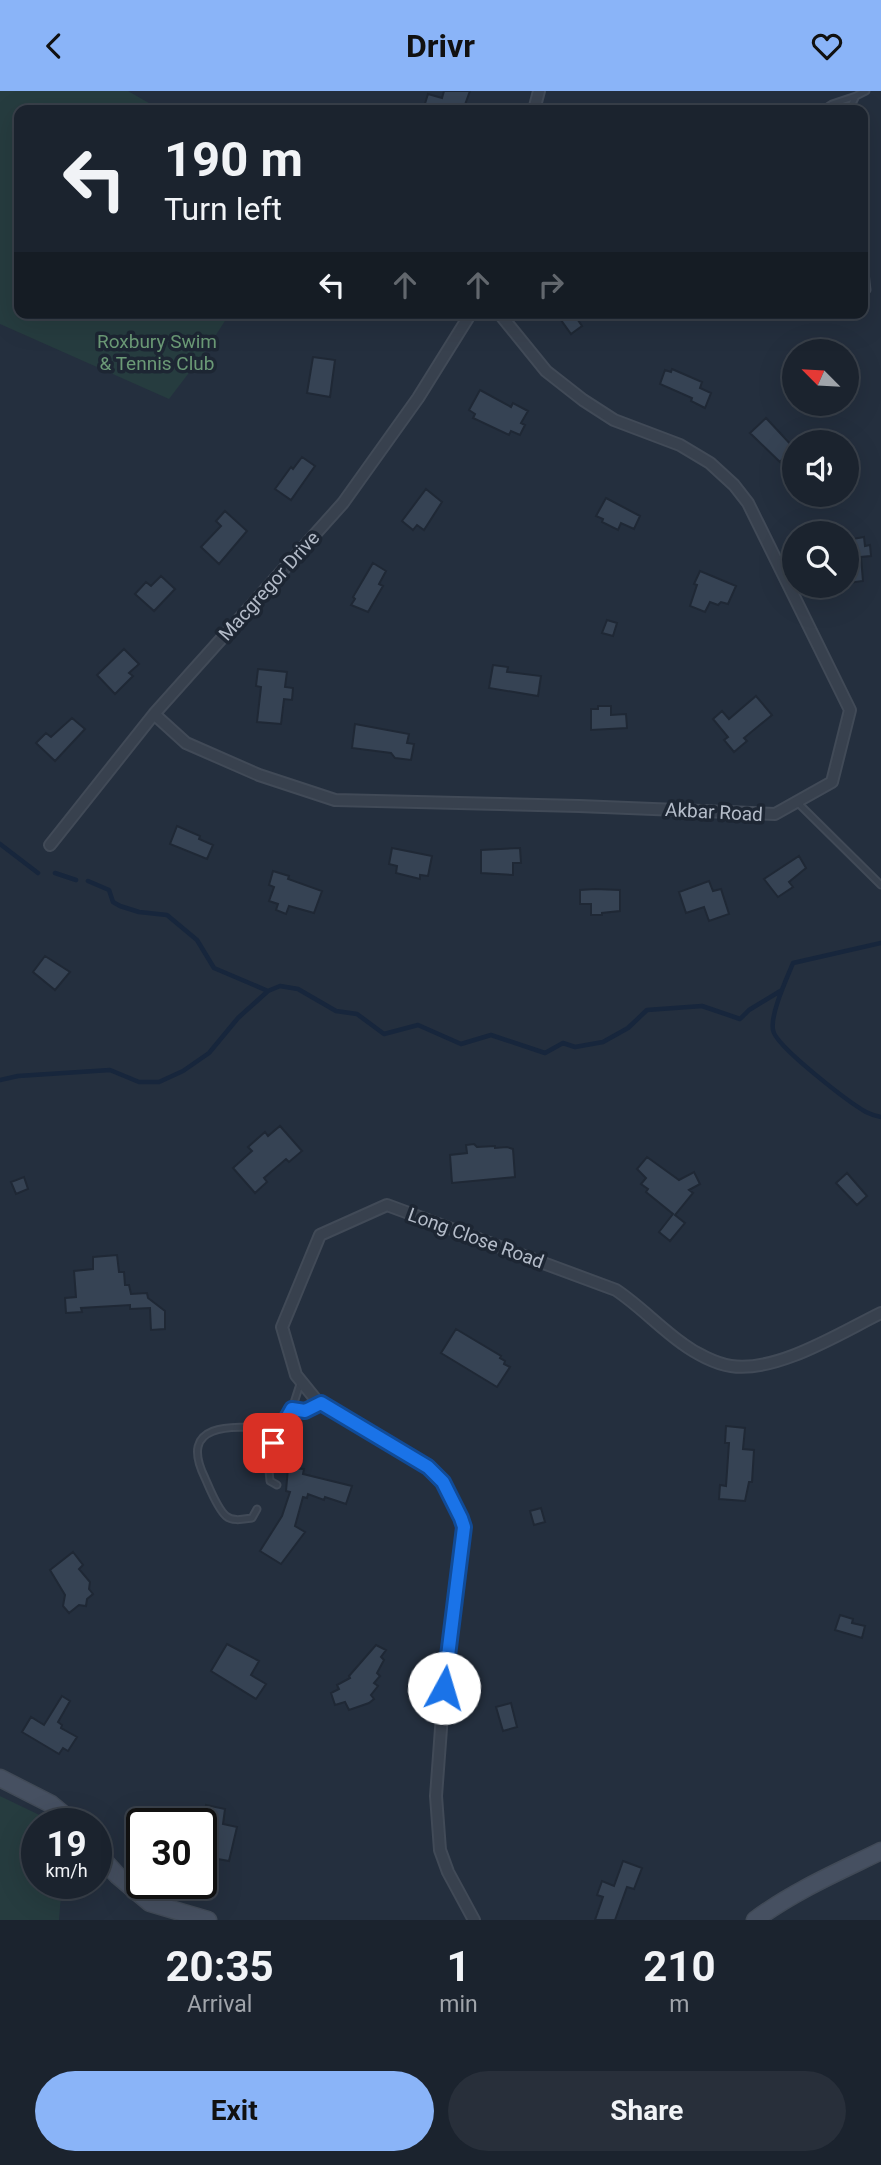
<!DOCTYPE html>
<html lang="en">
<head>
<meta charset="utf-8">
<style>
	body { margin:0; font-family:Roboto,sans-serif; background:#282f3a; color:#f1f3f6; height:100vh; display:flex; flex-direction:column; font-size:26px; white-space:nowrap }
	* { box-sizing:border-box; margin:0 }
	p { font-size:23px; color:#a0a4aa }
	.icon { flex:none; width:38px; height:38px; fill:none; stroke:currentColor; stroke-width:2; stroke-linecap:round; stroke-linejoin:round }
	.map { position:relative; height:1829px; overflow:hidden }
	.panel { display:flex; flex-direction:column; background:#1b232e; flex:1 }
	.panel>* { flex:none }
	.guide { position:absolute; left:14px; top:14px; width:854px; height:214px; border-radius:14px; box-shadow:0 7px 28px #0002,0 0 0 2px #39404a; background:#1b232e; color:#f1f3f6; overflow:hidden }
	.needle { width:46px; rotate:294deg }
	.tools { position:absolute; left:782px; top:248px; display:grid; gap:14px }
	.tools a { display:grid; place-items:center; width:77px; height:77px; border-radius:50%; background:#1b232e; box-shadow:0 7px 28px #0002,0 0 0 2px #39404a; font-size:35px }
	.speed { position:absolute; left:21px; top:1717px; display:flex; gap:14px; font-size:35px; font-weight:700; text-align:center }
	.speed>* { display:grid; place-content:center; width:91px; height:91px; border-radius:50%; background:#1b232e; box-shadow:0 7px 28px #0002,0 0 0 2px #39404a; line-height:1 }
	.speed small { font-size:18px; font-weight:400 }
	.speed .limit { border:4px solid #111; border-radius:10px; background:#fff; color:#111 }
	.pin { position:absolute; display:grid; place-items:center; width:60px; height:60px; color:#fff; margin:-30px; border-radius:14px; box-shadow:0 4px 10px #0006 }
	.me { position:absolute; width:77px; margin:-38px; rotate:6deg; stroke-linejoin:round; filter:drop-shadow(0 0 5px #0008) }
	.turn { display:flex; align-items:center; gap:24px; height:147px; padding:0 35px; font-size:32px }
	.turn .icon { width:91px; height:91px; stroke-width:2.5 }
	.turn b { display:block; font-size:49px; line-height:60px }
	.lanes { display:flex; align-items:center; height:66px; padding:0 35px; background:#0003; justify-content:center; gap:35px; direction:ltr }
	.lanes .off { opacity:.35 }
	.eta { display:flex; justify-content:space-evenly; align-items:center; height:119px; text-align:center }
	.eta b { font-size:42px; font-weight:700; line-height:49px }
	.action { display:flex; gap:14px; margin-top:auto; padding:14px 35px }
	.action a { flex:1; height:80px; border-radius:42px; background:#8ab4f8; color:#111; font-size:28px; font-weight:700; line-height:80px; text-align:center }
	.action a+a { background:#282f3a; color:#f1f3f6 }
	header { display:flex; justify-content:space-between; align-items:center; height:91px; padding:0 35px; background:#8ab4f8; color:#111; font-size:32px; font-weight:700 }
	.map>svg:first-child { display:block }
	.green { fill:#263c3f }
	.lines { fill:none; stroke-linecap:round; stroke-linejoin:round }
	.stream { stroke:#17263c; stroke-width:4.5 }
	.building { fill:#364354; stroke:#1f2835; stroke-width:2 }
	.lane-casing { stroke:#414a57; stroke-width:9 }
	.street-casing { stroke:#414a57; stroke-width:14 }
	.secondary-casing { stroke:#414a57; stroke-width:19 }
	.lane { stroke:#38414e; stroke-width:5 }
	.street { stroke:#38414e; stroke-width:10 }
	.secondary { stroke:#465061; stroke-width:16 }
	.route-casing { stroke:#114b97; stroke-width:18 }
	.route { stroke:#1a73e8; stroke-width:12 }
	.labels { text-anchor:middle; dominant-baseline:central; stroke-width:7; stroke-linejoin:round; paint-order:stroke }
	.park-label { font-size:19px; fill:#6b9a76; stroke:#1d2633 }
	.street-label { font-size:19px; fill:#b4bcc9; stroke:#1d2633 }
</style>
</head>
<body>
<header><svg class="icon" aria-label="back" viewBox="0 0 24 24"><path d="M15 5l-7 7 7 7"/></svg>Drivr<svg class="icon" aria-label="heart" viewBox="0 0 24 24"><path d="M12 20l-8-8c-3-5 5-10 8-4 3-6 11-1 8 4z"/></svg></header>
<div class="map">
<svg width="881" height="1829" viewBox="0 0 881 1829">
	<rect width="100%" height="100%" fill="#242f3e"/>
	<!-- green -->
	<path class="green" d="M0 0H128L161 19H19V222H230L207 258 169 308 0 233Z
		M0 1705 54 1731V1732H37V1792H62L59 1829H0Z"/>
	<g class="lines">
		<!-- stream -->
		<path class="stream" d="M0 753 38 782
			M55 782 76 789
			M88 790 109 799 113 811 120 815 139 821 167 824 197 849 214 877 268 900
			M881 852 793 872C787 887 770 923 773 939 775 955 850 1012 866 1021 870 1023 876 1025 881 1026
			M0 989 18 985 110 979 139 991H159L183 980 209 962 238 927 268 900 280 895 298 898 336 920 357 923 384 943 418 934 461 953 491 944 545 962 563 952 575 956 603 951 628 937 647 919 702 915 740 928 749 919 782 899"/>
	</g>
	<!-- building -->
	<path class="building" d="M444 0H470L463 19H423L428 3 442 7Z
		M556 222H573L582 235 571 243Z
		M313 266 335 269 330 306 307 302Z
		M672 278 702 291 700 297 711 302 705 317 691 310 692 307 660 293 665 279 671 281Z
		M480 299 511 316 513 312 528 320 521 332 525 334 520 344 511 340 509 344 473 327 475 323 469 319Z
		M766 327 794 357 780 371 750 342Z
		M302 366 315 375 291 409 275 398 291 376 293 378Z
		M426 398 442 411 424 439 417 434 413 439 402 430Z
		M606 407 640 425 634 438 621 432 618 439 602 431 603 428 596 425Z
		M225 420 247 440 219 473 201 456 221 435 216 430Z
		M864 446 865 455 870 454 871 465 861 466 863 490 847 492V449Z
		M373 472 386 480 379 493 383 495 368 521 351 514 355 508 353 506Z
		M700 480 736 495 728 513 721 511 718 514 710 511 705 521 690 515 697 494 694 493Z
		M161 485 175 498 154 520 135 503 146 491 151 495Z
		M607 529 617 532 613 545 602 542Z
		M124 558 139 573 129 582 133 585 115 603 97 584Z
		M493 574 508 576 507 581 541 585 538 605 489 597Z
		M258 578 287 581 285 596 293 597 292 609 284 608 281 633 257 631 261 596 256 595Z
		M756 605 772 624 744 647 747 650 734 661 724 649 728 646 713 628 722 620 729 628Z
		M598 615H611V624L626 623 627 637 591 639V618H598Z
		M72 627 85 638 55 670 36 652 46 642 51 646Z
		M355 633 409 643 407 652 414 653 411 669 395 667 391 662 352 657Z
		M177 735 200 745 199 748 213 754 207 768 170 753Z
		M392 757 432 765 428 785 420 784V788L396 782 397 775 389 773Z
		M520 757 521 772H513V784L481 782V759Z
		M799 765 806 777 789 791 793 796 778 806 764 788Z
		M273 780 289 785 288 788 322 800 314 822 289 815 286 823 276 819 278 813 269 810 274 796 269 794Z
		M709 790 713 800 721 798 729 823 709 830 704 816 686 822 679 801Z
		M595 798 620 799V820L602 822V824H591V813H580V799Z
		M45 865 70 881 55 899 33 881Z
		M280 1035 302 1060 289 1071 286 1068 264 1087 267 1091 255 1102 233 1077 252 1060 248 1056 265 1041 268 1045Z
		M474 1053 477 1056 495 1055V1057L507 1056 513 1058 515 1086 452 1092 450 1064 467 1062 466 1054Z
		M647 1066 679 1089 694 1081 700 1093 689 1099 693 1102 675 1124 685 1132 670 1150 659 1141 673 1123 646 1101 648 1098 641 1093 646 1087 637 1078Z
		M847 1082 867 1105 857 1114 836 1092Z
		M24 1086 28 1098 16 1103 11 1091Z
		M117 1164 119 1181H124L125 1194H129L131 1203 147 1202 148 1207 165 1220V1238L151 1239 150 1217 130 1218V1214L81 1217 82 1221 66 1222 65 1207 76 1206 74 1180 93 1178V1166Z
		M456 1238 501 1265 500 1267 505 1270 504 1273 510 1276 497 1296 441 1262Z
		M726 1335 745 1337 743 1358 754 1359 752 1391H749L745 1410 719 1408 720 1394 726 1395 729 1352H725Z
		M288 1377 304 1378 303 1383 352 1395 346 1413 325 1406 324 1409 308 1403 307 1407 303 1406 295 1435 305 1441 281 1473 260 1460 282 1425 290 1401 286 1400Z
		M541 1417 545 1431 534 1434 530 1420Z
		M73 1461 83 1474 79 1478 90 1491 89 1498 93 1503 87 1508 86 1515 79 1514 69 1522 63 1515 65 1504 50 1479Z
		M840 1524 853 1528 852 1532 865 1535 862 1547 835 1539Z
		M227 1553 259 1570 251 1584 266 1593 256 1608 211 1580Z
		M376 1554 386 1559 381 1566 384 1569 377 1582 380 1585 374 1592 378 1595 371 1604 374 1608 369 1612 349 1619 345 1611 335 1614 331 1602 339 1598 337 1594 350 1587 349 1585Z
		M62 1605 70 1610 58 1631 62 1634 61 1637 77 1646 68 1660 63 1657 59 1663 22 1641 31 1626 44 1634Z
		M511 1612 517 1636 503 1640 496 1616Z
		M206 1714 225 1718 223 1733 237 1736 229 1770 201 1765Z
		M623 1770 642 1777 634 1798 627 1796 615 1829H595L603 1806 597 1804 602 1790 614 1795Z"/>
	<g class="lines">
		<defs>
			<path id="lane" d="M823 19 832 13 856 5
				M849 19 856 5 866 0
				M863 163 867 199
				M797 711 881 794
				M292 1318 305 1320 321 1312
				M277 1394 270 1390 268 1369 280 1338
				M257 1418 252 1427C244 1428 233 1431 226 1425 217 1417 210 1398 205 1387 175 1326 242 1336 280 1338L292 1318 301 1290"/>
			<path id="street" d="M534 19 539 0
				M154 623 186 652 259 684 335 709 579 715 775 723 832 691 850 619 748 412 734 394 710 372 680 354 614 329 583 309 546 280 499 222
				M50 754 154 623 343 412 418 307 471 222
				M474 1829 448 1781 440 1759 436 1705 444 1597 464 1436 443 1391 428 1376 317 1310 296 1284 282 1236 320 1144 387 1114 616 1199C640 1215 659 1236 683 1253 695 1262 716 1273 731 1275 777 1282 840 1242 881 1222"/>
			<path id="secondary" d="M0 1687 51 1713 74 1732
				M96 1761 118 1785 150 1812 208 1829
				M755 1829C794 1800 838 1781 881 1760"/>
		</defs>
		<!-- lane casing -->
		<use href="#lane" class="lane-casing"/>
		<!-- street casing -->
		<use href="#street" class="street-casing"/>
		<!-- secondary casing -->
		<use href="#secondary" class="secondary-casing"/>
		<!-- lane -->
		<use href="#lane" class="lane"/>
		<!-- street -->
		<use href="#street" class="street"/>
		<!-- secondary -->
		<use href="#secondary" class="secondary"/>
	</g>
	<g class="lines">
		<defs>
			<path id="route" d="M273 1352 292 1318 305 1320 321 1312 428 1376 443 1391 461 1427 464 1436 444 1597"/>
		</defs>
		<!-- route casing -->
		<use href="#route" class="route-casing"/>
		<!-- route -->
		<use href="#route" class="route"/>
	</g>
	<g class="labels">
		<!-- park labels -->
		<g class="park-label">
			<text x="157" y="250">Roxbury Swim<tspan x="157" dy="22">&amp; Tennis Club</tspan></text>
		</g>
		<!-- street labels -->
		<g class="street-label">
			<text transform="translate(269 495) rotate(-48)">Macgregor Drive</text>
			<text transform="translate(714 721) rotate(3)">Akbar Road</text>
			<text transform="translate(476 1147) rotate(20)">Long Close Road</text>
		</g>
	</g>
</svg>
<div class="tools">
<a><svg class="needle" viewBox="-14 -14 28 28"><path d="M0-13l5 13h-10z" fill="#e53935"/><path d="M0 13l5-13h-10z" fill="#a0a4aa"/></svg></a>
<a><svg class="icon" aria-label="sound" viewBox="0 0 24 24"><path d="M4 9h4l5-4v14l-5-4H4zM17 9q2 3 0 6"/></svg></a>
<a><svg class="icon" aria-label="search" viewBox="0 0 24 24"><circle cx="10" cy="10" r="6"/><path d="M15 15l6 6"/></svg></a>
</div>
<div class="speed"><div>19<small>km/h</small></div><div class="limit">30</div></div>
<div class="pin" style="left:273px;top:1352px;background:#d93025"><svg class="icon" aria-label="arrive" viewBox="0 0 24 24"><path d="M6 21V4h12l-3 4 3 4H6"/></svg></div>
<svg class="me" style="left:444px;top:1597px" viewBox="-20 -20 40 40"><circle r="19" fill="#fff"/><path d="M0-13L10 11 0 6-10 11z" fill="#1a73e8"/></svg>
<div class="guide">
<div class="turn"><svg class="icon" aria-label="left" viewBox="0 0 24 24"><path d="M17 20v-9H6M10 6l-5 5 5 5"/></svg><div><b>190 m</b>Turn left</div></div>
<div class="lanes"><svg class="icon" aria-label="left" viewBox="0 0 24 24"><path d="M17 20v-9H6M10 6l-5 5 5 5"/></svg><svg class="icon off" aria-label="ahead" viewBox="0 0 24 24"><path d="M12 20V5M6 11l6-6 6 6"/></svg><svg class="icon off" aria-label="ahead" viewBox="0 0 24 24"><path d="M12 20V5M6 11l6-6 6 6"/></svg><svg class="icon off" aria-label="right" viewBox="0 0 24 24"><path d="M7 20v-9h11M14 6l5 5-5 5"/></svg></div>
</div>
</div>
<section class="panel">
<div class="eta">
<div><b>20:35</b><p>Arrival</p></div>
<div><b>1</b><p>min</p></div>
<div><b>210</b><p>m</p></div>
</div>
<div class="action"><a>Exit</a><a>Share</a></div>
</section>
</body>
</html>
